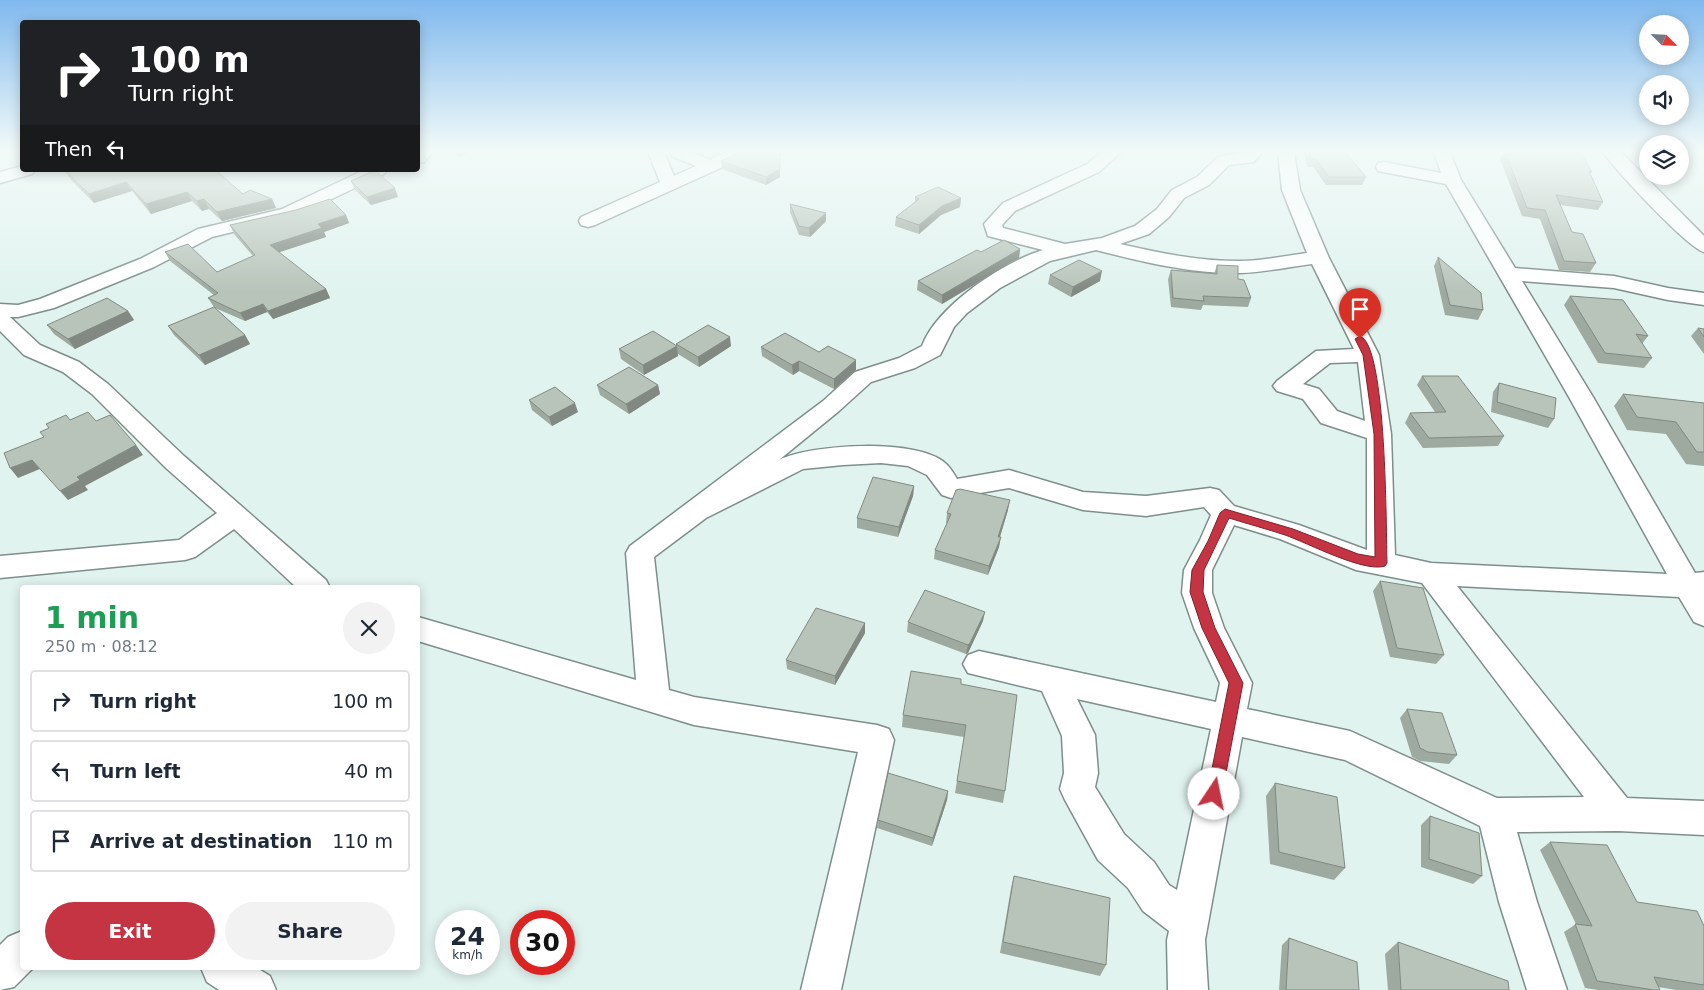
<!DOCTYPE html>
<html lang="en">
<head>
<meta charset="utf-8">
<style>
	body { margin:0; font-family:"DejaVu Sans",sans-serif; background:#f2f2f3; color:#1f2937; height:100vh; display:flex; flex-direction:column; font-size:19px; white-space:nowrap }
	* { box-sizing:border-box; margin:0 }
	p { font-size:16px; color:#747a83 }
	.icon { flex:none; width:28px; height:28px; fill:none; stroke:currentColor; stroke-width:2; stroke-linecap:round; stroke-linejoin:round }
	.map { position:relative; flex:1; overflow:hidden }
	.drawer { position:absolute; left:20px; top:585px; width:400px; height:385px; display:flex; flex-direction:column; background:#fff; border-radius:5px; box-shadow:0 2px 12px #0003 }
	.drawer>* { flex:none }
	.top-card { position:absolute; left:20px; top:20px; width:400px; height:152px; border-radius:5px; box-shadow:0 2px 12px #0003; background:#202124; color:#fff; overflow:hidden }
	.needle { width:32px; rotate:114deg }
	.buttons { position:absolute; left:1639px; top:15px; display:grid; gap:10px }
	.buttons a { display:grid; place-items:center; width:50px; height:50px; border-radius:50%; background:#fff; box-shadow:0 2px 12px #0003; font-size:25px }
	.speed { position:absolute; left:435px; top:910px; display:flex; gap:10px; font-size:25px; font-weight:700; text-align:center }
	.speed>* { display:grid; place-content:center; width:65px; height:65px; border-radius:50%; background:#fff; box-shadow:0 2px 12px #0003; line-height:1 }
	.speed small { font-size:12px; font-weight:400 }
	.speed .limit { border:8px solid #d22; background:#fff; color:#111 }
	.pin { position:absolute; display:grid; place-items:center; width:42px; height:42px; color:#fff; margin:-51px -21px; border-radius:50% 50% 50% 0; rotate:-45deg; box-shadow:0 0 5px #0007 }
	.pin .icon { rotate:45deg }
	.me { position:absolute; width:55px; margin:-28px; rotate:11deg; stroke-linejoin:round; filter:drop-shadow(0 0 4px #0008) }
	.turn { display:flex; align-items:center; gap:18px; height:105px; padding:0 25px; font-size:22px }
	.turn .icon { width:65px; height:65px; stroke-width:2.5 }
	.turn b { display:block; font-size:35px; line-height:42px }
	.then { display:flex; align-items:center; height:48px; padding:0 25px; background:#0003; gap:10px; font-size:19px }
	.round { display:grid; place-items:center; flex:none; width:52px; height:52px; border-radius:26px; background:#f2f2f3 }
	.headline { display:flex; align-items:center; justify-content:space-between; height:85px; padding:0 25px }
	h1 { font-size:30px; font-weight:600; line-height:38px; color:#1e9e55 }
	.button { display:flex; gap:10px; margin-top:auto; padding:10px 25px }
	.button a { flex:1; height:58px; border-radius:30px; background:#c43443; color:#fff; font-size:20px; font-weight:600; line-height:58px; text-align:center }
	.button a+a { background:#f2f2f3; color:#1f2937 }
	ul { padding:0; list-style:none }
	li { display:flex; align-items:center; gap:15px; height:62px; margin:0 10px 8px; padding:0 15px; border:2px solid #e0e1e3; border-radius:5px }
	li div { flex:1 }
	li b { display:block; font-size:19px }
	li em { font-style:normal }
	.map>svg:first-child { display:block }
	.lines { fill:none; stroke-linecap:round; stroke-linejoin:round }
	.street-casing { stroke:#7e8e8b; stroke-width:3 }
	.street { fill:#fff; fill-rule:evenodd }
	.wall { fill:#9ea9a0 }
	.shaded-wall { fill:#818982 }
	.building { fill:#b8c4ba; stroke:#818982 }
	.route { fill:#c43443; stroke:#7f222c }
</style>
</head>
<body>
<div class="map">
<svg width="1704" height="990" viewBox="0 0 1704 990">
	<rect width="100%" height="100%" fill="#e1f3ef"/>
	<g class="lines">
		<defs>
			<path id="street" d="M418 152H433L424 162 418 163Z
				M648 152H664L674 176 696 166 672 156 670 152H693L710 160 726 152H749L747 156 595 225 588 227 581 225 579 221 581 217 660 182Z
				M1102 152H1121L1099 172 1015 211 1002 225 1003 228 1065 244 1102 238 1135 226 1157 209 1172 190 1197 177 1218 157 1244 152H1262L1254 162 1229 165 1209 185 1184 198 1169 217 1149 234 1120 244C1159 253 1199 261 1238 261 1262 261 1284 256 1307 253L1282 190 1278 152H1294L1300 190 1329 258 1379 355 1391 434 1395 555 1431 563 1667 574 1569 397 1446 184 1378 171 1376 167 1378 163 1384 162 1441 173 1434 152H1450L1461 180 1515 268 1614 276 1668 288 1704 293V305L1668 300 1614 288 1522 281 1593 397 1695 573 1704 572V626L1694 622 1679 597 1457 586 1627 798 1704 801V835L1618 831 1517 832 1537 902 1567 990H1527L1499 902 1480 826 1345 760 1242 737 1205 940 1208 990H1168L1167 940 1169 931 1143 911 1128 888 1098 860 1065 800 1060 789 1064 773 1062 736 1042 691 968 673 963 664 968 655 979 651 1216 702 1220 683 1194 628 1182 593 1184 570 1200 540 1211 515 1204 507 1146 516 1083 510 1009 488 951 498 942 495 927 475 908 466 881 463 843 465 803 469 706 518 654 557 669 690 694 697 877 725 889 729 894 740 841 990H801L858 752 694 725 418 641V617L636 680 626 553 630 546 823 401 855 372 899 358 922 346C937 306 1003 262 1043 250L988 236 984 224 1003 203 1087 164ZM1096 250C1143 262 1192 274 1240 273 1265 272 1288 267 1312 264L1354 349 1316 351 1277 381 1273 386 1277 391 1303 399 1321 423 1367 438V550L1299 525 1234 506 1219 490 1210 488 1146 496 1083 492 1009 470 957 479C954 474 950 467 945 463 917 438 811 444 779 460L839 411 871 382 915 368 940 355 954 327 967 313 1000 288 1050 261ZM1358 362 1365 421 1337 411 1319 389 1303 384 1330 363ZM1234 525 1280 539 1356 570 1422 583 1584 797 1497 798 1350 731 1247 709 1252 683 1224 628 1212 593V570ZM1077 699 1211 729 1177 890 1169 885 1154 862 1124 834 1095 787 1098 773 1095 735Z
				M1603 152H1621L1704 236V252C1688 248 1615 170 1603 152Z
				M22 166V170H35L32 174 0 183V172Z
				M364 170H387L384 174 294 217 212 237 154 267 54 308 18 317H10L40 345 79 362 108 384 184 456 326 580 330 588H297L234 529 195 557 185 560 0 578V556L179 540 217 513 166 468 92 394 63 372 24 355 0 331V304L18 305 40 299 140 259 198 229 282 209Z
				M22 931V968H33L14 987 0 990V945L8 937Z
				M201 968H257L270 976 276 990H219L207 982Z"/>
		</defs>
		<!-- street casing -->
		<use href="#street" class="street-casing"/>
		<!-- street -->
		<use href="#street" class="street"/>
	</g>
	<!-- wall -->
	<path class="wall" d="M450 152H471L459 157Z
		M705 152H721L713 156Z
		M1304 152H1345L1366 177 1362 185H1326L1313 167H1307Z
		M1503 152H1580L1592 172 1590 174 1603 202 1598 210 1560 205 1572 232 1596 263 1590 272 1559 270 1540 219 1522 216 1500 159Z
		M780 156V177L766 185 722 169 721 161Z
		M64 170H215L243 194 272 199 276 208 222 221 209 209 202 211 192 201 151 214 132 191 94 203 72 181Z
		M351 181 398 197 371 205 355 190Z
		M915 197 961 198 960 207 941 215 919 234 895 226 896 217 915 202Z
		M790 204 826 213V221L810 237 799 235 790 212Z
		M346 215 349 223 324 232 326 237 278 252 326 289 330 298 273 319 267 312 245 321 215 308 245 335 250 344 205 365 174 335 168 326 214 307 208 298 214 295 170 261 165 252 217 272 253 256 234 234 230 225Z
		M1020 249 1019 258 942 304 917 290 918 281 981 252Z
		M1438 257 1483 310 1478 320 1445 315 1434 266Z
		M1217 265 1238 279 1251 298 1248 307 1203 305 1201 310 1171 307 1168 279 1171 270 1214 274Z
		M1050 275 1100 281 1071 297 1048 284Z
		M1570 296 1648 336 1642 344 1652 358 1644 368 1598 363 1564 305Z
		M128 311 134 320 75 349 54 334 47 325Z
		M1698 328 1704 329V354L1691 336Z
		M676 344 731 346 699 367 678 354V356L644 375 621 359 619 349 676 346Z
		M761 347 819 352 856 360V370L834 389 799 371 793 375 762 356Z
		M1422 376 1504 436 1498 446 1423 448 1405 423 1410 413 1435 412 1417 385Z
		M1499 383 1554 419 1548 428 1491 412 1493 392Z
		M597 385H658L660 394 629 414 600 395Z
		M1623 394 1704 403V466L1686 464 1666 434 1627 430 1614 406Z
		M529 400 578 412 552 426 532 410Z
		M914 486 913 496 898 537 857 528V518Z
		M1008 510 1000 537 999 547 988 575 934 559 935 550 947 523H946L947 513Z
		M1380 581 1444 655 1436 664 1390 657 1373 591Z
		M983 621 968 653 966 654 907 632 908 622Z
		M865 623V633L835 685 787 669 786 660Z
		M961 684 1005 791 1003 803 955 793 964 737 902 727 903 715Z
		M1407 709 1457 755 1449 764 1420 761 1412 757 1400 718Z
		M1275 783 1345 868 1334 880 1270 864 1266 796Z
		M948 791 947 800 932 846 877 828 878 820Z
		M1430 816 1482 876 1473 884 1421 867V825Z
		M1550 842 1637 902 1704 926V990H1676L1658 987 1660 990H1598L1585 988 1564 932 1576 924 1540 850Z
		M1014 876 1106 965 1100 976 1000 953 1011 888Z
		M1289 938 1359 990H1279L1282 945Z
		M1398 942 1509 990H1388L1385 954Z"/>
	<!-- shaded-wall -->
	<path class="shaded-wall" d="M457 152H471L459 157Z
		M713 152H721L713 156Z
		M780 152H788L780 156V177L766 185V177Z
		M126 182 132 191 94 203 89 194Z
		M395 188 398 197 371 205 367 197Z
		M187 192 192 201 151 214 146 204Z
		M961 198 960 207 941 215 919 234V225L942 206Z
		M204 199 209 209 202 211 197 201Z
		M272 199 276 208 222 221 217 212Z
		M826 213V221L810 237 809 228Z
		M346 215 349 223 324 232 326 237 274 254 270 245 318 224Z
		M1020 249 1019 258 942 304V295Z
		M1102 271 1100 281 1071 297 1073 287Z
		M326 289 330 298 273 319 268 311Z
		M263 304 267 312 245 321 240 313Z
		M128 311 134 320 75 349 68 339Z
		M245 335 250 344 205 365 199 355Z
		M730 337 731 346 699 367 698 357Z
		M677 346 678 356 644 375 643 365Z
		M856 360V370L834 389V379Z
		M799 361V371L793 375 792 365Z
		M658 385 660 394 629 414 626 404Z
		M575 403 578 412 552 426 549 417Z
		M136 445 143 455 85 486 88 490 68 500 60 491 77 477Z
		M32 460 40 469 18 478 10 468Z
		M914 486 913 496 898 537 899 527Z
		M1010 500 1008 510 997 546 998 537Z
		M1001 537 999 547 988 575 989 566Z
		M985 612 983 621 968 653 966 654 968 645Z
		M865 623V633L835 685V676Z
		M948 791 947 800 932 846 933 838Z"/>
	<!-- building -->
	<path class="building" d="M740 152H780V169L766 177 721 161Z
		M1309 152H1345L1366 177H1329L1316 159 1310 158Z
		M1505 152H1521L1533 154 1532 152H1580L1592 172 1589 171 1603 202 1556 195 1572 232 1583 234 1596 263 1564 261 1545 210 1527 208Z
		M65 170H215L243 194 250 190 272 199 217 212 204 199 197 201 187 192 146 204 126 182 89 194Z
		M375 170 395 188 367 197 351 181Z
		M938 187 961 198 942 206 919 225 896 217 919 199 915 197Z
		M330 199 346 215 318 224 322 228 270 245 326 289 268 311 263 304 240 313 208 298 218 293 165 252 188 244 217 272 255 255 230 225 296 210Z
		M790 204 826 213 809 228 799 226Z
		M1004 240 1020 249 942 295 918 281 977 250 981 252Z
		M1438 257 1481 293 1483 310 1450 305Z
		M1079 260 1102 271 1073 287 1050 275Z
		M1217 265 1238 266V279L1244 280 1251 298 1203 296 1204 301 1173 298 1171 270 1217 274Z
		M1570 296 1623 300 1648 336 1636 334 1652 358 1605 353Z
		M107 298 128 311 68 339 47 325Z
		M214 307 245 335 199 355 168 326Z
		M708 325 730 337 698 357 676 344Z
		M1698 328 1704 329V337Z
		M653 331 677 346 643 365 619 349Z
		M785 333 819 352 828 346 856 360 834 379 799 361 792 365 761 347Z
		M629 367 658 385 626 404 597 385Z
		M1422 376H1458L1504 436 1429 438 1410 413 1446 412Z
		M1499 383 1556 398 1554 419 1497 402Z
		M555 387 575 403 549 417 529 400Z
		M1623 394 1704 403V452H1697L1676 422 1637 417Z
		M88 412 96 421 110 415 136 445 77 477 80 480 60 491 32 460 10 468 4 453 44 437 40 432 49 428 46 424 66 415 70 420Z
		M873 477 914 486 899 527 857 518Z
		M960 489 1010 500 998 537H1001L989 566 935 550 951 514 947 513 956 490Z
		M1380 581 1423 588 1444 655 1397 648Z
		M925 590 985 612 970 643 968 645 908 622Z
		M816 608 865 623 835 676 786 660Z
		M911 671 961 679V684L1017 695 1005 791 957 781 966 725 903 715Z
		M1407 709 1442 713 1457 755 1428 752 1420 748Z
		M888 773 948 791 933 838 878 820Z
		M1275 783 1337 797 1345 868 1279 852Z
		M1430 816 1479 833 1482 876 1429 859Z
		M1550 842 1607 845 1637 902 1697 911 1704 926V985L1654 977 1660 990H1654L1597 981 1575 924 1592 926Z
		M1014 876 1110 898 1106 965 1003 942Z
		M1289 938 1357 962 1359 990H1286Z
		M1398 942 1508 981 1509 990H1401Z"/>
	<!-- sky -->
	<linearGradient id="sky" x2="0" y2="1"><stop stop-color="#80b9ee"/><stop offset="0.52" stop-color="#f2faf8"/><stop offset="1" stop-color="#f2faf8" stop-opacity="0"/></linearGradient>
	<rect width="1704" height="291" fill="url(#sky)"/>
	<!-- route -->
	<path class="route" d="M1360 336C1387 345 1386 532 1387 563L1385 566C1364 573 1308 543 1285 535 1267 529 1248 524 1229 518L1204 570 1203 592 1215 628 1243 683 1222 794 1220 799 1214 801 1209 799 1207 794 1229 683 1202 628 1190 592 1192 570 1208 541 1220 513 1225 509 1293 529 1358 554 1375 557 1374 434 1363 355 1355 339Z"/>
</svg>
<div class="buttons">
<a><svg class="needle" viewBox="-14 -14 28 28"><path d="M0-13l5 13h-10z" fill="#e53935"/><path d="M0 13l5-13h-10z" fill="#747a83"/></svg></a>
<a><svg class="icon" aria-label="sound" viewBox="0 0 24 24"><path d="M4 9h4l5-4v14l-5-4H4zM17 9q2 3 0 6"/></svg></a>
<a><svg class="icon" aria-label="layers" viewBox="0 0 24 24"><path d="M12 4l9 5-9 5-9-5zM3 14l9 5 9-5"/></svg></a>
</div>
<div class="speed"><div>24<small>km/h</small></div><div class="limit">30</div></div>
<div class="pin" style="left:1360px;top:339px;background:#d93025"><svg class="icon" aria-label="arrive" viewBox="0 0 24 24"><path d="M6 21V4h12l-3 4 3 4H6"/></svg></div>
<svg class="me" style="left:1214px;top:794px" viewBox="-20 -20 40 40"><circle r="19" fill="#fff"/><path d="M0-13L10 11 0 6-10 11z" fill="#c43443"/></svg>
<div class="top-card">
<div class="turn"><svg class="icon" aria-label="right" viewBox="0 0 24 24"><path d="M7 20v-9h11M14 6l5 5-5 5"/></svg><div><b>100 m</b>Turn right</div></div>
<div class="then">Then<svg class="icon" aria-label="left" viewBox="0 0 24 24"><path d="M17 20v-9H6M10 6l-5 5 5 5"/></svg></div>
</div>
<section class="drawer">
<div class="headline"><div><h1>1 min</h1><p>250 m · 08:12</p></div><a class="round"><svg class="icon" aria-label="close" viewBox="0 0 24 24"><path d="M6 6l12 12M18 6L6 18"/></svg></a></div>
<ul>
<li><svg class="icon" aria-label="right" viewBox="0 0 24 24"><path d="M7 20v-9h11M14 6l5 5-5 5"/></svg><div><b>Turn right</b></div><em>100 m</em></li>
<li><svg class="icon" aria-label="left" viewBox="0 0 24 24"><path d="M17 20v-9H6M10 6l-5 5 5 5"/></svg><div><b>Turn left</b></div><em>40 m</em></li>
<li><svg class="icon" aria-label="arrive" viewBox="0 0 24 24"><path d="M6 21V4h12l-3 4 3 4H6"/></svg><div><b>Arrive at destination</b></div><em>110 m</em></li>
</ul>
<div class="button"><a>Exit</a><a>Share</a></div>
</section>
</div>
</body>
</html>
